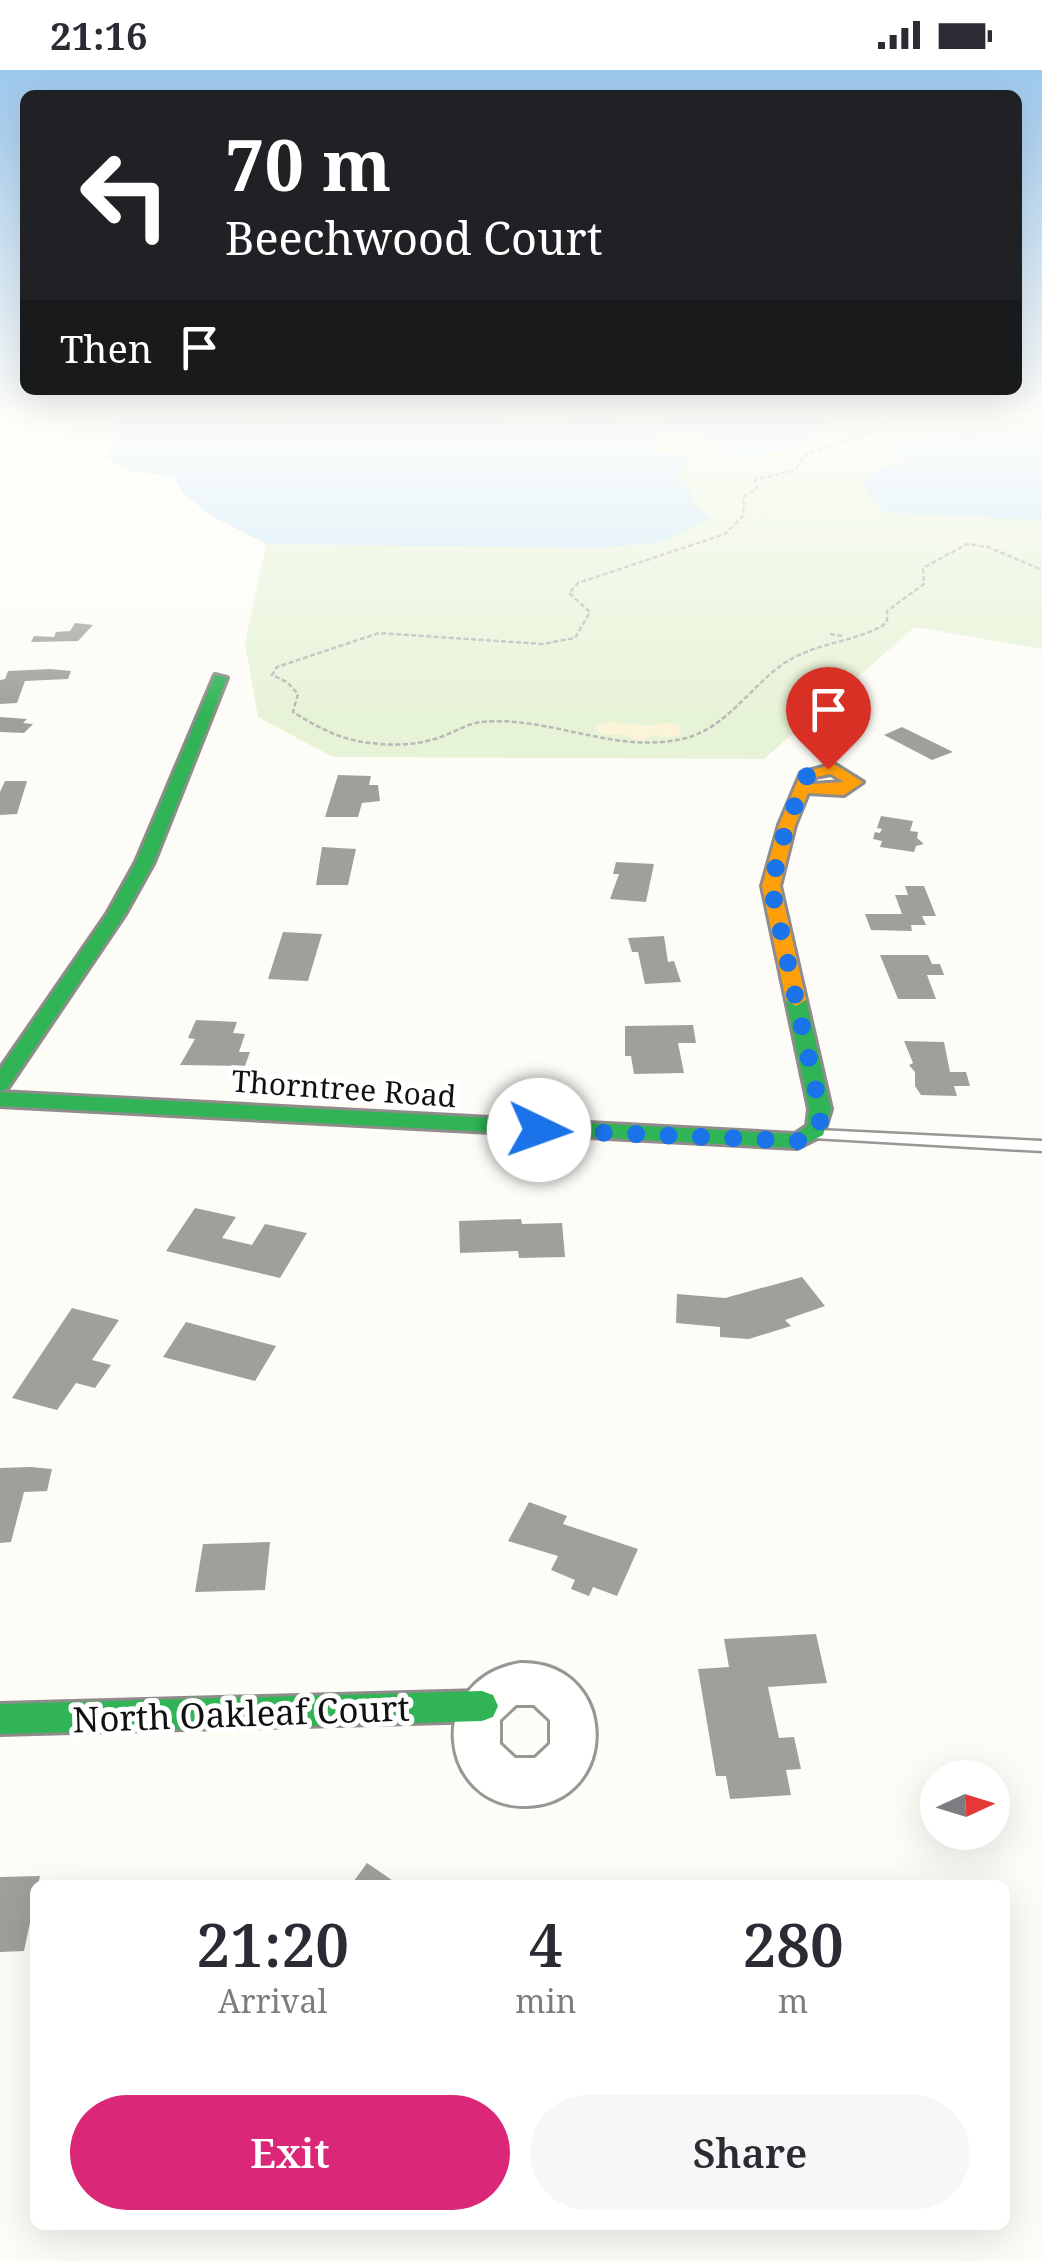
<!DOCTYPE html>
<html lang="en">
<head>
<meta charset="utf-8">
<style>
	body { margin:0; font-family:"Noto Serif",serif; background:#f7f7f7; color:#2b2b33; height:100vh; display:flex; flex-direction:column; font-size:38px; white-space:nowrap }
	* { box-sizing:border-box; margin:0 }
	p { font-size:32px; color:#7c7c81 }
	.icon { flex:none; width:55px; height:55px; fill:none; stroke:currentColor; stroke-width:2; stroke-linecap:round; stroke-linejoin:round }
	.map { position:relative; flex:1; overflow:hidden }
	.details { position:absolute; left:30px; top:1810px; width:980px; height:350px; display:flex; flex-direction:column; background:#fff; border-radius:15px; box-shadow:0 10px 40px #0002 }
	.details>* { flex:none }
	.top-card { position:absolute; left:20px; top:20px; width:1002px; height:305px; border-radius:15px; box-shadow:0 10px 40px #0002; background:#202124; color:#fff; overflow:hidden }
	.needle { width:65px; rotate:86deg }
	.controls { position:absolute; left:920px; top:1690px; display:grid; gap:20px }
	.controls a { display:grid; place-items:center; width:90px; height:90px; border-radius:50%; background:#fff; box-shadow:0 10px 40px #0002; font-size:50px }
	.pin { position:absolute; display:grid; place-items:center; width:85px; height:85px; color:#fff; margin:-102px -42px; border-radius:50% 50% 50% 0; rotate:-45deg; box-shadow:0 0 10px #0007 }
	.pin .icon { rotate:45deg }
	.me { position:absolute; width:110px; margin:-55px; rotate:93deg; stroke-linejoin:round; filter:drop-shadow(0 0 8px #0008) }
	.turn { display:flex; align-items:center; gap:35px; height:210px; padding:0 40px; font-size:45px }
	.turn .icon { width:130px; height:130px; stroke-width:2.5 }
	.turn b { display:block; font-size:70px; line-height:85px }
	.then { display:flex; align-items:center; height:95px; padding:0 40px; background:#0003; gap:20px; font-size:38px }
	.eta { display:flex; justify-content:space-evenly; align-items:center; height:170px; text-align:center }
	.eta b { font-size:60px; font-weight:600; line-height:70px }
	.primary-button { display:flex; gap:20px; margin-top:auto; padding:20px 40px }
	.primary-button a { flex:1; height:115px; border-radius:60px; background:#db2777; color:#fff; font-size:40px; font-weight:600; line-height:115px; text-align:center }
	.primary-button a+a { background:#f7f7f7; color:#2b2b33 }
	.status { display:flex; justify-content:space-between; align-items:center; height:70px; padding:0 50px; background:#fff; direction:ltr }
	.status svg { height:28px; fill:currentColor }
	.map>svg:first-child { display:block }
	.green { fill:#e7f3d7 }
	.sand { fill:#fcf4d9 }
	.water { fill:#cde8f7 }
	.building { fill:#a19f9c }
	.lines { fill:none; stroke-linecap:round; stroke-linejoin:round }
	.lane-casing { stroke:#979795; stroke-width:5 }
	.street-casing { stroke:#979795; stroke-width:6 }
	.fast-casing { stroke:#8e8d8b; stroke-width:6 }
	.slow-casing { stroke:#8e8d8b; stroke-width:6 }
	.path { stroke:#b9b9b8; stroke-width:2.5; stroke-dasharray:5 2.5; stroke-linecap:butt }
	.lane { fill:#fffffe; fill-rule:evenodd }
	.street { fill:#fffffe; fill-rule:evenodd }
	.fast { fill:#30b455; fill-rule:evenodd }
	.slow { fill:#ff9f0a; fill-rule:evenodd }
	.route { stroke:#1a73e8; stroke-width:18; stroke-dasharray:0 32.4 }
	.labels { text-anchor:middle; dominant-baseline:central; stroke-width:10; stroke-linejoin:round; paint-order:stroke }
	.street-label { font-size:30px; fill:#111; stroke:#fff }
	.near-street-label { font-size:35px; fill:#111; stroke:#fff }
</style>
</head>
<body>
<div class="status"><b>21:16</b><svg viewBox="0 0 49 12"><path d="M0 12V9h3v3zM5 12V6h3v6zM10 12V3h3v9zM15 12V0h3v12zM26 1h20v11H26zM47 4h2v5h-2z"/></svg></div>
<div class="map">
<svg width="1042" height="2191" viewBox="0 0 1042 2191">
	<rect width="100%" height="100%" fill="#fdfcf7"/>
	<!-- green -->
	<path class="green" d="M76 340H1042V579L915 557 764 689 333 687 258 647 245 573 266 474 212 446 183 423 174 406C150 404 124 404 107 387L114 376 112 347 74 343Z"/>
	<!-- sand -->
	<path class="sand" d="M607 652 650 656 665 652 679 656 681 665 669 668 654 665 641 671 623 665H602L595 657Z"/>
	<!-- water -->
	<path class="water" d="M685 340H822L830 353C806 378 761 390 727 384L719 371 684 364 653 368 648 375 657 382 698 388 674 402 690 419 691 431 711 448 661 472 596 478 267 474 212 446 183 423 174 406 130 401 107 387 114 376 113 347 121 346 270 348 395 343 546 350 604 345 638 352 664 349Z
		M1042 354V450L884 443 863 417 869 403 908 389 892 379 922 365 1002 364Z"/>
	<!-- building -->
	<path class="building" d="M75 553 93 555 78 571 31 572 34 566 54 567 56 562 70 561Z
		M51 599 71 601 68 609 25 611 17 633 0 634V610L5 609 8 601Z
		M0 647 27 649 23 653 33 654 24 663 0 662Z
		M902 657 953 682 932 690 884 665Z
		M338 705 371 706 369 715H378L380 731 362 733 358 747H325Z
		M5 711H27L17 744 0 745V722Z
		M881 746 913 751 910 761 918 762 917 768 924 774 916 776 914 782 880 777 882 771 873 769 875 762 880 763 882 759 877 758Z
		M322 777 356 779 348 815H316Z
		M616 792 654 794 646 832 610 829 619 804H613Z
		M905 816H924L936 846H922L926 855H911L912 861 871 860 865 844H902L895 825H908Z
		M283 862 322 864 308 911 268 909Z
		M664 866 668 892 674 891 681 912 645 914 638 882H632L628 868Z
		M880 885H928L932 894H940L944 905H927L936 929H898Z
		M196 950 237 952 233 963 245 964 239 982H250L245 996 180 995 195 969 188 968Z
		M693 955 696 973H678L684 1003 634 1004 631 986H625V956Z
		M904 971 944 972 950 1002H966L970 1016H954L957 1026 921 1025 915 1016V1002L909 995 913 993Z
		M195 1138 236 1147 222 1168 252 1175 265 1154 307 1163 280 1208 166 1181Z
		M521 1149 522 1154 562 1153 565 1187 519 1188 518 1181 460 1183 459 1151Z
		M802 1207 825 1236 785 1250 791 1256 749 1269 720 1267V1257L676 1253 677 1224 725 1228Z
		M72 1238 119 1250 92 1290 111 1295 95 1318 76 1313 57 1340 12 1328Z
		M186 1252 276 1276 255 1311 163 1287Z
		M31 1397 52 1399 47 1421 24 1422 11 1472 0 1473V1398Z
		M529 1432 567 1446 563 1454 638 1479 617 1526 593 1517 589 1526 571 1519 575 1510 551 1500 558 1486 508 1471Z
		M270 1472 265 1520 195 1522 203 1474Z
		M816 1564 827 1613 768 1617 779 1668 794 1667 801 1699 786 1700 791 1725 730 1729 726 1706H716L698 1599 729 1597 724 1569Z
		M367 1793 399 1815H351Z
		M40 1806 24 1881 0 1882V1807Z"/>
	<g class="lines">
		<defs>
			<path id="lane" d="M818 1060 1042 1071V1081L813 1068 811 1065 813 1062Z"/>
			<path id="street" d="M520 1593C620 1591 620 1734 526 1736 440 1738 422 1610 520 1593ZM516 1635H534L550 1650V1674L535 1688H515L500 1674V1650Z"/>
			<path id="fast" d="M215 605 227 608 154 792 125 844 7 1019 0 1021V999L107 844 136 792Z
				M796 924 806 930 831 1039 823 1065 797 1078 0 1036V1022L795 1064 807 1056 809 1039 786 930Z
				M482 1621 493 1625 498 1636 493 1647 482 1651 0 1664V1634Z"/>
			<path id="slow" d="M834 694 863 712 844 725 808 723 795 755 780 816 806 930 796 936 786 930 762 816 779 755 801 703ZM831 704 844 712 812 714 815 707Z"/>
		</defs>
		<!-- lane casing -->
		<use href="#lane" class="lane-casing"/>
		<!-- street casing -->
		<use href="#street" class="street-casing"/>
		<!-- fast casing -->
		<use href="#fast" class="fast-casing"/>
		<!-- slow casing -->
		<use href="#slow" class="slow-casing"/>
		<!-- path -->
		<path class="path" d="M898 340 889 347 887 357 806 384 795 400 755 410 757 418 744 427 743 446 725 464 578 513 569 523 590 542 575 568 542 574 379 563 277 597 272 605 287 612 298 624 293 642C317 657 341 670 370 673 393 676 417 675 438 668 453 663 466 654 481 652 550 645 617 686 686 668 727 657 750 617 783 594 816 572 851 573 882 556L887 552V541L924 514 923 498 967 474 988 477 1042 500
			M964 340 1013 347 1039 340
			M830 564 843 566"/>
		<!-- lane -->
		<use href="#lane" class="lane"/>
		<!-- street -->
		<use href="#street" class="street"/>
		<!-- fast -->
		<use href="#fast" class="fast"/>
		<!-- slow -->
		<use href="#slow" class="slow"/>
	</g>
	<!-- sky -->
	<linearGradient id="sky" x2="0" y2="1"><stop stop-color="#9dc9ee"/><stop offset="0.53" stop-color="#fefefb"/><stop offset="1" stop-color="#fefefb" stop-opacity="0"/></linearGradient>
	<rect width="1042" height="646" fill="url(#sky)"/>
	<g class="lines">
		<!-- route -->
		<path class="route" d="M539 1060 798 1071 814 1065 820 1055V1039L771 816 787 754 807 706 828 699"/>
	</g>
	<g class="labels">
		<!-- street labels -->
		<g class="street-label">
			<text transform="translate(344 1018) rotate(4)">Thorntree Road</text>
		</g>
		<!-- near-street labels -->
		<g class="near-street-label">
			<text transform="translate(241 1643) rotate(-2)">North Oakleaf Court</text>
		</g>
	</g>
</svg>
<div class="controls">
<a><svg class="needle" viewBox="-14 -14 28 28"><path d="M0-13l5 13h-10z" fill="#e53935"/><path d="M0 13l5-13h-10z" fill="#7c7c81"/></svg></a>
</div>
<div class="pin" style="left:828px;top:699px;background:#d93025"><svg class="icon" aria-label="arrive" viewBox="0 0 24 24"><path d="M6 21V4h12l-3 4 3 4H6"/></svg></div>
<svg class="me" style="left:539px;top:1060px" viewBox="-20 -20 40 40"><circle r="19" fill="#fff"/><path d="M0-13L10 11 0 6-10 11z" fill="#1a73e8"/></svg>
<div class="top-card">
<div class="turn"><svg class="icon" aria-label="left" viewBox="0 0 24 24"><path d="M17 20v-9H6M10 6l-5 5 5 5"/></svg><div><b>70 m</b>Beechwood Court</div></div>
<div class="then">Then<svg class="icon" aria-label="arrive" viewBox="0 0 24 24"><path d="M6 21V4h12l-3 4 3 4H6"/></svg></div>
</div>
<section class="details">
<div class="eta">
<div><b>21:20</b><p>Arrival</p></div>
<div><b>4</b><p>min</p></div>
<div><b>280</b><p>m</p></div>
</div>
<div class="primary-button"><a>Exit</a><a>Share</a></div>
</section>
</div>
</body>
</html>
